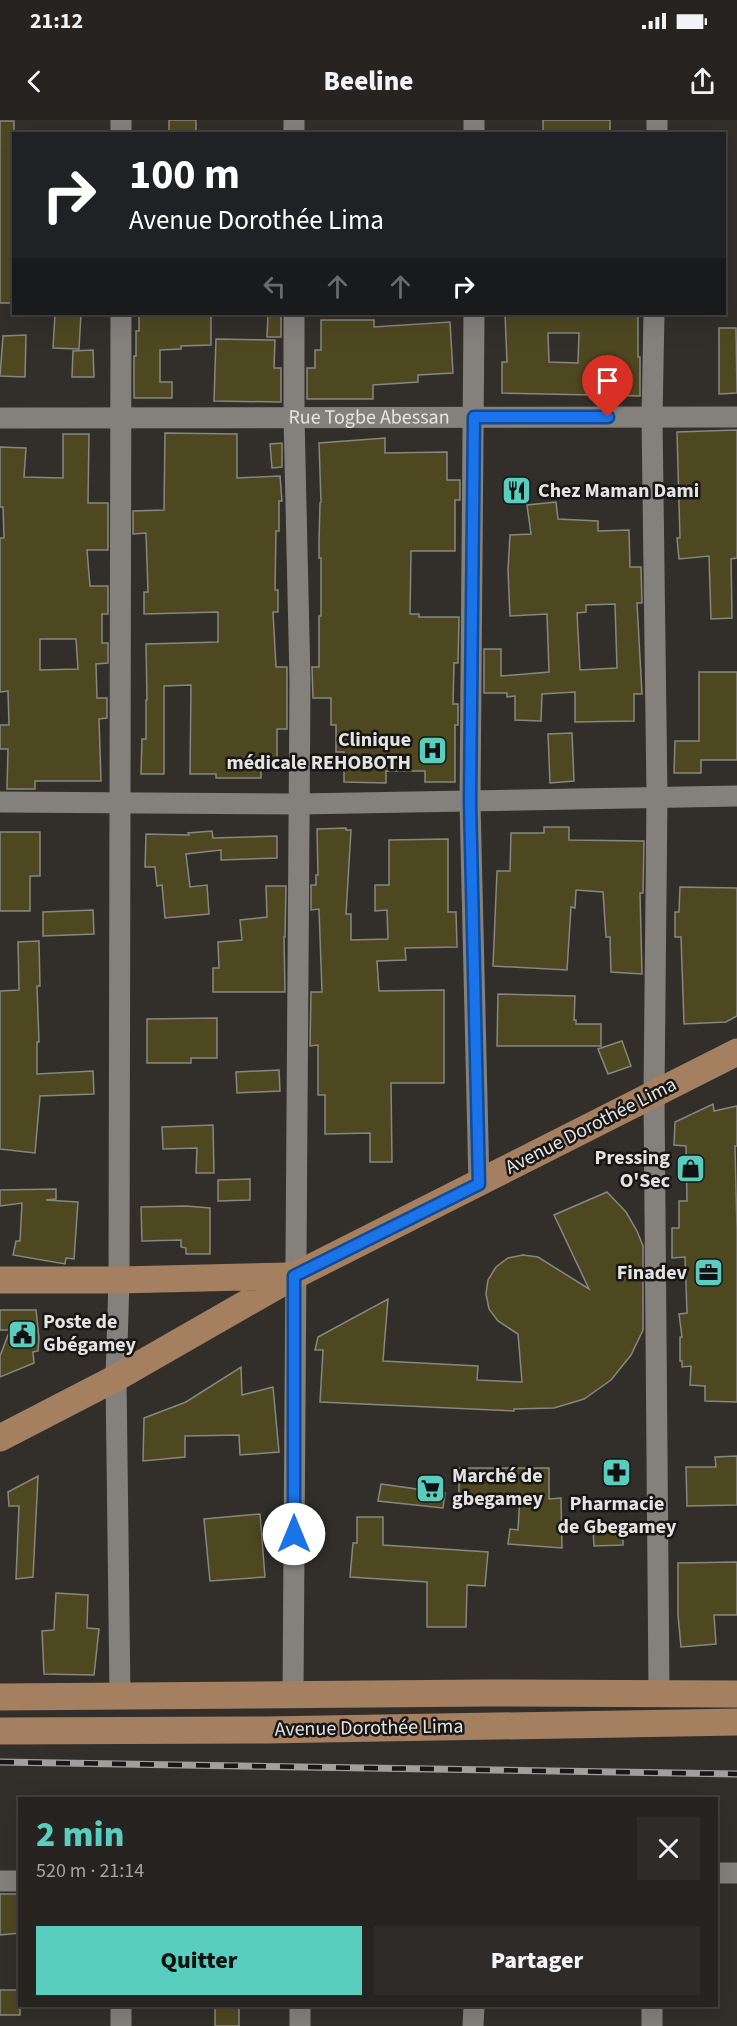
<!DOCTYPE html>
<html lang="fr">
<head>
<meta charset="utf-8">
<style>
	body { margin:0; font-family:"Source Sans 3",sans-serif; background:#2e2b29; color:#f1f3f6; height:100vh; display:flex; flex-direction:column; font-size:22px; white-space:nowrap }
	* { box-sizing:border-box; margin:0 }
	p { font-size:20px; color:#a4a4a5 }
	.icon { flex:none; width:33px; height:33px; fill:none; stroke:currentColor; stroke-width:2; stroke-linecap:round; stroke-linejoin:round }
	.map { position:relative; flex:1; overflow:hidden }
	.side { position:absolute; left:18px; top:1677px; width:700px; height:210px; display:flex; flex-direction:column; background:#262320; border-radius:0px; box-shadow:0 6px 24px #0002,0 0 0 2px #42403e }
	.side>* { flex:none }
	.hud { position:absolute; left:12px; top:12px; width:714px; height:183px; border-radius:0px; box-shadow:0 6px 24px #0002,0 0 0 2px #42403e; background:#202124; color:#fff; overflow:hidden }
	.pin { position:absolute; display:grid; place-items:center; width:51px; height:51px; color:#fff; margin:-62px -26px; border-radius:50% 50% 50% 0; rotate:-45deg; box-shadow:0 0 6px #0007 }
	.pin .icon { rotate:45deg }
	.me { position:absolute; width:66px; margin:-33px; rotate:0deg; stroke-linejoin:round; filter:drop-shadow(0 0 4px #0008) }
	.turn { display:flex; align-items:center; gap:21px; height:126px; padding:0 18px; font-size:27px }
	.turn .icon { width:78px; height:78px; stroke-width:2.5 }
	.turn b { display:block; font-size:42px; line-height:51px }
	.lanes { display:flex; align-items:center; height:57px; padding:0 18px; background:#0003; justify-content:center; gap:30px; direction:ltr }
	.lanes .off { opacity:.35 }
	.round { display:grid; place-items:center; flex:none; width:63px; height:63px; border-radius:0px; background:#2e2b29 }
	.headline { display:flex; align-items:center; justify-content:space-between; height:102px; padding:0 18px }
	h1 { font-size:36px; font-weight:800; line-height:45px; color:#59cebf }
	.action { display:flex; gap:12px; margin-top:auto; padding:12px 18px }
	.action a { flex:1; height:69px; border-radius:0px; background:#59cebf; color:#111; font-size:24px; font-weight:800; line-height:69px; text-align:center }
	.action a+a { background:#2e2b29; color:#f1f3f6 }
	.status { display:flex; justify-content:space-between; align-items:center; height:42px; padding:0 30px; background:#262320; direction:ltr }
	.status svg { height:16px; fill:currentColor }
	header { display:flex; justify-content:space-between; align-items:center; height:78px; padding:0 18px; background:#262320; font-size:27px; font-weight:800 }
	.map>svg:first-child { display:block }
	.building { fill:#4e4821; stroke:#878681; stroke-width:1.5; fill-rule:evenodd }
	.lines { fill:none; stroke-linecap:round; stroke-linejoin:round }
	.minor { stroke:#84817d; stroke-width:21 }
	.major { stroke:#a48061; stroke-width:27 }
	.rail-casing { stroke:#a19f9c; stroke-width:7 }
	.rail { stroke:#191716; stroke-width:4.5; stroke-dasharray:14; stroke-linecap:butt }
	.route-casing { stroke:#114b97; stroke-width:15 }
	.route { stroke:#1a73e8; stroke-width:10 }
	.labels { text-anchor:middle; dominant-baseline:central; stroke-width:5; stroke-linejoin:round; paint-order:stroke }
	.street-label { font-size:20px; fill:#e5e4e1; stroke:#191716 }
	.poi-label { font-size:20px; font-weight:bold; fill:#e5e4e1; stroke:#191716; text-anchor:start }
</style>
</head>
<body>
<div class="status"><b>21:12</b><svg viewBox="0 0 49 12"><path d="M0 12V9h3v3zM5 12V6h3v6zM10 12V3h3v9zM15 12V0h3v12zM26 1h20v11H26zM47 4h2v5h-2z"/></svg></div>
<header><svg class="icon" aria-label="back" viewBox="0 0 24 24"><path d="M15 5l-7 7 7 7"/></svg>Beeline<svg class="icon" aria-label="share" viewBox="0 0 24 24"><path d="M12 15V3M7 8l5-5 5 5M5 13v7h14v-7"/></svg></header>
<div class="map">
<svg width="737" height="1906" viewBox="0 0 737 1906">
	<rect width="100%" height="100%" fill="#322f2b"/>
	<!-- building -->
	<path class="building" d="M169 0H196V14H169Z
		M543 0H610V14H543Z
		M0 1H14V183H0Z
		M55 194H81L79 229 53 228Z
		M139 194H211V225L181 226V229L160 230V262H172V278H134V236H136V211H139Z
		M268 194H281V217H267Z
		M505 194H638V237H640V276L502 273V242H507ZM548 213H579L578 243 549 242Z
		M321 200H374V207L450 202 453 253 418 255V262L373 265V279H307V248H315V230H321Z
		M719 208H736L737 273 719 274Z
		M26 215 25 257 0 256 3 216Z
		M216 219 275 220 274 248H281V282L214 281Z
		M93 230 94 257H72L73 231Z
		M737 310V438L731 439 732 498 711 499 709 436 679 439 677 418H680L677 312Z
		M165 313 237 314V358L280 356 282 381H279V411H276L275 470H278V492H273L276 547H287V609H277V642H261V658H216V654H190L191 565 164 566V654H141L142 619H146V580H147L146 524 218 522V492L144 494V472H148L146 413 133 414V391L164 390Z
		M63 314H89L88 383H108V430H87L90 466H108V494H102V523H108V543L96 544 97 578H107V598L99 599 101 661H35V669H7L8 629H0V605H9L8 571 0 572V418H4L3 387H0V327L26 328 24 357 63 358ZM40 519H76L78 549 40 550Z
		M385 318V333L447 332V360H460V380H455V431H411L410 494H419V497H459L458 543H454L453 584H458V605H455V662H425V651H386V663L344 662V632H336V605H331V578H313L312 547H319V496H321V438H319V422L320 383 321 382 319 323Z
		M282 323V347L272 348 270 324Z
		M556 382 558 399 598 401V411L629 410 630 447H641L642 483H637L642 574H634V601L575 602V572L542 574 541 601 515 600V576L507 577V573H484V529H501V556L549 552 547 494 510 496 508 450 510 415 531 414 527 385ZM615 484 617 548 580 550 577 493 586 492V485Z
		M699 552H737V640H701V653H674L675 621H699Z
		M572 613 574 661 550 663 548 614Z
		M544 707H569V720L644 721 643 773H640L642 854 611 852 610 817H606L603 772 576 770 575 788 571 787 567 850 493 846 497 751H510L511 713H544Z
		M346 708V710H351L346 794H351V820L388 819 387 790 375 791V765H389V720L448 719V792H456L457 827 405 828 406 840 377 841 379 871 444 870V963H391L392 1042H370V1013L325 1014V975H318V925L310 926 311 872H322L319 789 311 790V765H316V755H318L317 709Z
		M212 711 213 718 277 716V738L221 740V730L186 734 190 767 207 765 209 794 165 798 162 765 157 766 155 747H145L146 714 189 715 188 713Z
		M0 712H40V756H30V791H0Z
		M266 766H286L285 817H284L285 872H213V848H219L218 822 242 820 240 800 267 797Z
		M680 767 737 768V896L726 902 684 904 681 817H675V792H679Z
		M93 790 94 814 43 816V792Z
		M39 821 40 866H37L39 922H37V954L93 951 94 974 40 976 35 1033 0 1029V871L19 870 18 822Z
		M498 874 575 876 574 900H576V904H601V926H497Z
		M217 898V938H191V943H147V899Z
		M622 921 631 946 608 954 598 929Z
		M279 950 280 971 237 973 236 952Z
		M713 984 714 991 737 986V1026H735L737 1111V1282L705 1281V1266L690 1265 691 1246 682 1247V1241H680V1217H682L679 1194 687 1193 685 1137 672 1138V1108H679V1081H687L686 1026 674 1025 675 1002Z
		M213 1005 214 1053H196L197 1028 163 1029 162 1007Z
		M250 1059V1080L218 1081V1060Z
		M56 1069V1079L46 1080 78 1082 74 1139 66 1138 65 1144 13 1135 16 1121H20L22 1083 0 1086V1070Z
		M607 1072 626 1092 637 1111 643 1126V1210L631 1235 611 1260 584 1279 554 1288 514 1289V1291L320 1282 323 1230H315L318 1217 388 1179 383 1241 478 1246 477 1260 522 1262 518 1214 498 1201 489 1189 486 1174 488 1160 496 1147 508 1138 523 1135 538 1137 589 1169 554 1095Z
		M186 1086 210 1088V1134H186V1128L181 1127V1120L142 1121 141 1087Z
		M0 1190H36L39 1218 38 1231 33 1232 34 1243 0 1257V1236L10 1210H0Z
		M241 1247 242 1275 273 1267 279 1332 240 1335 239 1315 185 1316V1337L143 1341 144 1298 186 1282Z
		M737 1336V1385L687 1386 686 1347H716L715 1337Z
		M459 1348H549V1379L561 1378 562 1428 508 1424 510 1409 518 1410 520 1376H459Z
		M38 1356 33 1457 16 1459 19 1386H9L8 1372Z
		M381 1364 445 1373 443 1388 378 1381Z
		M260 1394 265 1457 210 1461 204 1399Z
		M357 1397H383V1425L488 1432 485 1466 467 1465 466 1507H427V1462L350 1457 353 1423H357Z
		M623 1407V1425L594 1426 593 1408Z
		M737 1442V1495H714L716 1524 681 1527 678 1495V1443Z
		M56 1473 88 1475 87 1508 99 1509 94 1555 44 1554 42 1511 54 1510Z
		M0 1774H20V1813L0 1815Z
		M0 1870H20V1895H0Z
		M215 1886H239V1906H215Z"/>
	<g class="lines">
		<!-- minor -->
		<g class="minor">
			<path d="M294 0V14"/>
			<path d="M474 0V14"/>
			<path d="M121 14V0"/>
			<path d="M657 14V0"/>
			<path d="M474 194 470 682 479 1064"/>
			<path d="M654 194 652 297 657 676 654 974 659 1573"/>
			<path id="s1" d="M0 298 737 297"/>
			<path d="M0 682 299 684 737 676"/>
			<path d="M293 1574 300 561 294 297V194"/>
			<path d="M120 1576 116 1258 119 1160 121 194"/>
			<path d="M717 1753H737"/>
			<path d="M0 1761H20"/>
			<path d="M300 1886V1906"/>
			<path d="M652 1886V1906"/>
			<path d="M121 1906V1886"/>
			<path d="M473 1906 474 1886"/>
		</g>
		<!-- major -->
		<path class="major" d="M0 1160H119L290 1156
			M0 1318 116 1258 294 1156 737 932
			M0 1577 485 1573 737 1574
			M0 1611 266 1610 737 1602"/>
		<defs>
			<path id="rail" d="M0 1642 737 1654"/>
		</defs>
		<!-- rail casing -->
		<use href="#rail" class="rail-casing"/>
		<!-- rail -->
		<use href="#rail" class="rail"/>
	</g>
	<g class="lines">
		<defs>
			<path id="route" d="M294 1414V1156L479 1064 470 682 474 297H608"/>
		</defs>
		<!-- route casing -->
		<use href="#route" class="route-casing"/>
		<!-- route -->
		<use href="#route" class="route"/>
	</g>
	<!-- icons -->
	<defs>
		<symbol id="restaurant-square" viewBox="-11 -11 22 22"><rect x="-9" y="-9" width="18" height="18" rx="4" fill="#59cebf" stroke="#191716"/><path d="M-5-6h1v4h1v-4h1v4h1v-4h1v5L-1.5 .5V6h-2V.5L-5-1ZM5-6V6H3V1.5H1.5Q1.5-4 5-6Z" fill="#111"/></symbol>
		<symbol id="hospital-square" viewBox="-11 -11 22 22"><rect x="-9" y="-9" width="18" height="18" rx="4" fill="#59cebf" stroke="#191716"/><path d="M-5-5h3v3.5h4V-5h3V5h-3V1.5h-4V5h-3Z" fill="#111"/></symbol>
		<symbol id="shop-square" viewBox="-11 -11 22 22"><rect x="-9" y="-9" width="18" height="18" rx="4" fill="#59cebf" stroke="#191716"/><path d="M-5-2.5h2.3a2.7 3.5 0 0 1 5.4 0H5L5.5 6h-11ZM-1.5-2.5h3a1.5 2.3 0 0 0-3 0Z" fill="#111"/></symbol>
		<symbol id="office-square" viewBox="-11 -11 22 22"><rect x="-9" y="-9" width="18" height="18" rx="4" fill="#59cebf" stroke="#191716"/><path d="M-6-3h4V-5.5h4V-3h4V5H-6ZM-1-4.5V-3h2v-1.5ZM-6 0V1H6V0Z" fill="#111"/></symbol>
		<symbol id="civic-square" viewBox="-11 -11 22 22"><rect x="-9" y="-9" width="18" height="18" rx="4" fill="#59cebf" stroke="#191716"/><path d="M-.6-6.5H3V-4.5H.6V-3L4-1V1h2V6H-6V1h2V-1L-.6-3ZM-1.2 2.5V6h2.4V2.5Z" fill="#111"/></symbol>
		<symbol id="pharmacy-square" viewBox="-11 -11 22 22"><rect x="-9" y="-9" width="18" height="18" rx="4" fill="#59cebf" stroke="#191716"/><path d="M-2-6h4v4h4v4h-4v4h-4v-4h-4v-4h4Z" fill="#111"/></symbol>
		<symbol id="supermarket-square" viewBox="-11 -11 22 22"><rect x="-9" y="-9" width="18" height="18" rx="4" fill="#59cebf" stroke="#191716"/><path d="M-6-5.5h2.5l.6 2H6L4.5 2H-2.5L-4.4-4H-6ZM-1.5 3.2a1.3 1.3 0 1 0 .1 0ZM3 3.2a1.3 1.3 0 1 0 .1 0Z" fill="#111"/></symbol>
	</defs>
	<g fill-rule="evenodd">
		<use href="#restaurant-square" x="500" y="354" width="33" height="33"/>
		<use href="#hospital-square" x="416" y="614" width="33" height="33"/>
		<use href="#shop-square" x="674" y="1032" width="33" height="33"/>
		<use href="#office-square" x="692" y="1136" width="33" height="33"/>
		<use href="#civic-square" x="6" y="1198" width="33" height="33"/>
		<use href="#pharmacy-square" x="600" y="1336" width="33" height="33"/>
		<use href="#supermarket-square" x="414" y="1352" width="33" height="33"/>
	</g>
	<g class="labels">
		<!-- street labels -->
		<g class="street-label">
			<text stroke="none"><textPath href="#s1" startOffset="369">Rue Togbe Abessan</textPath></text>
			<text transform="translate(591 1006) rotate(-27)">Avenue Dorothée Lima</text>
			<text transform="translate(369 1608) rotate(-1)">Avenue Dorothée Lima</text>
		</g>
		<!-- poi labels -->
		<g class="poi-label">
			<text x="538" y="371">Chez Maman Dami</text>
			<text x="411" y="620" text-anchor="end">Clinique<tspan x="411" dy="23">médicale REHOBOTH</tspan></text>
			<text x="670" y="1038" text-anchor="end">Pressing<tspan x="670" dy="23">O'Sec</tspan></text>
			<text x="687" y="1153" text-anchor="end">Finadev</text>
			<text x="43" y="1202">Poste de<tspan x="43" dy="23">Gbégamey</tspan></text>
			<text x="452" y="1356">Marché de<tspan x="452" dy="23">gbegamey</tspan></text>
			<text x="617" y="1384" text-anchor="middle">Pharmacie<tspan x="617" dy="23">de Gbegamey</tspan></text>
		</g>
	</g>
</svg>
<div class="pin" style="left:608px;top:297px;background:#d93025"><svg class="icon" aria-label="arrive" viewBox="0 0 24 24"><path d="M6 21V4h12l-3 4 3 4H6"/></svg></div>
<svg class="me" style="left:294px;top:1414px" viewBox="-20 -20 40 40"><circle r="19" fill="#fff"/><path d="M0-13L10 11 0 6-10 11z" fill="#1a73e8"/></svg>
<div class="hud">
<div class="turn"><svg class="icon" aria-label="right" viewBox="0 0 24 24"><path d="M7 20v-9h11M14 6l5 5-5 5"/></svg><div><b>100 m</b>Avenue Dorothée Lima</div></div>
<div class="lanes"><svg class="icon off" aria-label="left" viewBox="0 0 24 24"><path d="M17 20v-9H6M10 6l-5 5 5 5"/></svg><svg class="icon off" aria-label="ahead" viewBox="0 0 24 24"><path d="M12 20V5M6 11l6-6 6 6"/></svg><svg class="icon off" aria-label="ahead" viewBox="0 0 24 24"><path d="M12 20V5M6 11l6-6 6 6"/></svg><svg class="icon" aria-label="right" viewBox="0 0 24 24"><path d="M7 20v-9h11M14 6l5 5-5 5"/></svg></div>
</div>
<section class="side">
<div class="headline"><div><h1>2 min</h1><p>520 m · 21:14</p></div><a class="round"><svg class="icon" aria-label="close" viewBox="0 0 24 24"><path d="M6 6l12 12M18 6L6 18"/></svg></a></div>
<div class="action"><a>Quitter</a><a>Partager</a></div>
</section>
</div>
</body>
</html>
